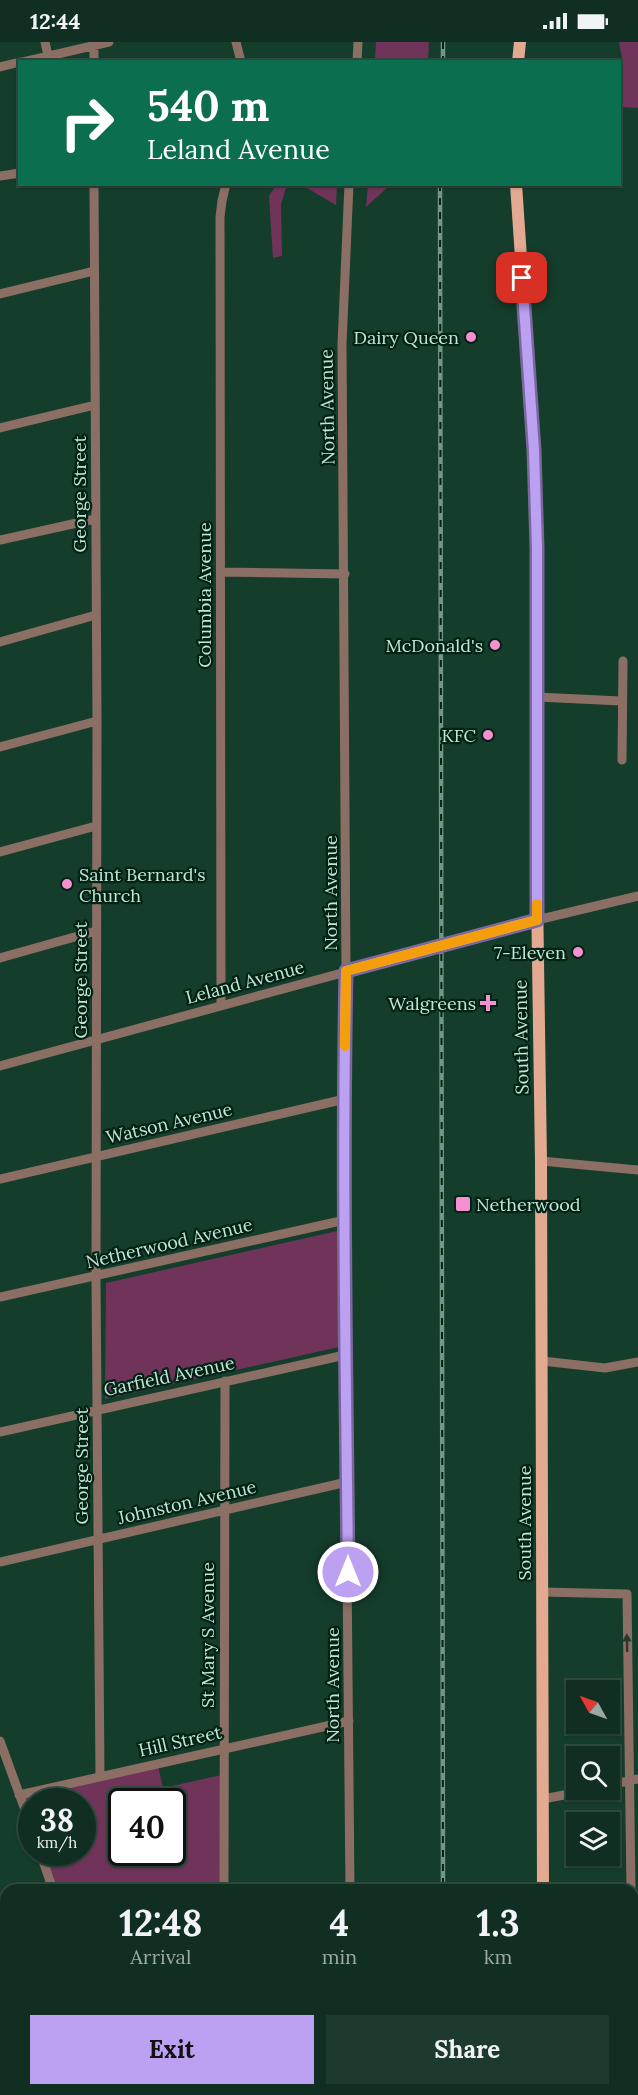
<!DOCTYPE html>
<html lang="en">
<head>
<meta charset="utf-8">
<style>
	body { margin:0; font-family:Lora,serif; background:#1e3a2e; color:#f1f3f6; height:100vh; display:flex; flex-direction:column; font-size:22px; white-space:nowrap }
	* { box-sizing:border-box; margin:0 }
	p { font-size:20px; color:#9ca8a5 }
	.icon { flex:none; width:33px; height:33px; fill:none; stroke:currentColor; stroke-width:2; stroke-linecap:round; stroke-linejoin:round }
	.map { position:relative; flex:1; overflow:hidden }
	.sheet { position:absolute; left:0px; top:1842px; width:639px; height:212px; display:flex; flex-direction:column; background:#102e21; border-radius:18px 18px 0 0; box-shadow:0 2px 4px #0004,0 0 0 2px #304a3f }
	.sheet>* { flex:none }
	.hud { position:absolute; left:18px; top:18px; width:603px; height:126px; border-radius:0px; box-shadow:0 2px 4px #0004,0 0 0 2px #304a3f; background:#0b6e4f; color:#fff; overflow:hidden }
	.needle { width:39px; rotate:310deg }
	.fabs { position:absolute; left:566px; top:1638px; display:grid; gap:12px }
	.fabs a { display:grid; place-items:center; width:54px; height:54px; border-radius:0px; background:#102e21; box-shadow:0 2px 4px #0004,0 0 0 2px #304a3f; font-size:30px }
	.speed { position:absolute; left:18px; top:1746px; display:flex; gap:12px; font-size:30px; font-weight:700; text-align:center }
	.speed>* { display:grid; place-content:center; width:78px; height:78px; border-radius:50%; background:#102e21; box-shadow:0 2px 4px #0004,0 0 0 2px #304a3f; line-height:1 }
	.speed small { font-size:15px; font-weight:400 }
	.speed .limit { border:3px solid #111; border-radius:9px; background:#fff; color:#111 }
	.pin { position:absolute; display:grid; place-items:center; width:51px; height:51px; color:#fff; margin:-26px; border-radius:12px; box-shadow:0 3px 9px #0006 }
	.me { position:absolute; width:66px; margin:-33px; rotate:0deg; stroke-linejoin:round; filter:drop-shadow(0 0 4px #0008) }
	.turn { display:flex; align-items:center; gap:21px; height:126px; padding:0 30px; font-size:27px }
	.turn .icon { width:78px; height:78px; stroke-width:2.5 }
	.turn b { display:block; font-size:42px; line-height:51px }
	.eta { display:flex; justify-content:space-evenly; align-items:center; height:102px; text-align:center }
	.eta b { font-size:36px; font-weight:700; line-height:42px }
	.primary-button { display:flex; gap:12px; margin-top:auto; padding:12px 30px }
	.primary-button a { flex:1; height:69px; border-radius:0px; background:#bca0f2; color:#111; font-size:24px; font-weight:700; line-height:69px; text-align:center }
	.primary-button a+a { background:#1e3a2e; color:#f1f3f6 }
	.status { display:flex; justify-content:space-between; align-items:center; height:42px; padding:0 30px; background:#102e21; direction:ltr }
	.status svg { height:16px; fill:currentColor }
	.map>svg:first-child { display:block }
	.green { fill:#70345b; fill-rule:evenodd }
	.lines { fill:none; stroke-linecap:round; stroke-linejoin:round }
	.minor { stroke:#8c6f64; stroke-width:9 }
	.major { stroke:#e4a991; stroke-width:12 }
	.rail-casing { stroke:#729785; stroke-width:4.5 }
	.rail { stroke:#022215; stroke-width:2; stroke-dasharray:7; stroke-linecap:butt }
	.oneway { fill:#2b392d }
	.route-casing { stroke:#7a689d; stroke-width:15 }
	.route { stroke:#bca0f2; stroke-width:10 }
	.slow { stroke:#f59e0b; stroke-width:10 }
	.poi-dot { fill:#f690d0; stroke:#022215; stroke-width:2 }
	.labels { text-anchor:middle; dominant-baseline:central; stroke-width:4.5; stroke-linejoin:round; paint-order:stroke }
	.poi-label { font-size:18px; fill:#c2e6d3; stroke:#022215; text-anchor:end }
	.street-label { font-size:18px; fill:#c2e6d3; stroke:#022215 }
</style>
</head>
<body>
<div class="status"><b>12:44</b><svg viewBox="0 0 49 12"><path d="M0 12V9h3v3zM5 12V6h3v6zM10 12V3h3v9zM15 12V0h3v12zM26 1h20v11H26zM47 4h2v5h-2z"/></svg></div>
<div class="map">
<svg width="638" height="2053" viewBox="0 0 638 2053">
	<rect width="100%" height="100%" fill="#153d2c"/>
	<!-- green -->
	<path class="green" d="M376 0H429L428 19H375Z
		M619 0H638V66L620 65 623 21Z
		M276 143H287L281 162 282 214 273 216 269 154Z
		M300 143H337L336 163 305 145Z
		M368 143H390L366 165Z
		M337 1189 339 1305 105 1357 106 1241Z
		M158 1724 163 1746 226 1732 227 1848H57L42 1811 82 1810V1760H32L31 1782 21 1754ZM122 1760H172V1810H122Z"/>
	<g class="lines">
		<!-- minor -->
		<path class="minor" d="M45 0 48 14
			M236 0 241 20
			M23 20 109 0
			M94 20V0
			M357 20 358 0
			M0 25 20 20
			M0 134 20 131
			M94 142 97 679 96 1235 100 1734
			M349 142 342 302 346 929 345 1017V1313L350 1848
			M0 252 94 229
			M0 386 95 363
			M0 498 95 477
			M221 530 345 532
			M0 600 96 573
			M537 655 621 659
			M0 705 97 679
			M622 718 623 619
			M0 810 96 784
			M0 916 96 889
			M221 963 220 175 222 159 226 142
			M0 1024 537 878 638 854
			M541 1119 638 1128
			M0 1137 345 1057
			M0 1255 345 1178
			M542 1319 605 1326 638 1320
			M0 1390 345 1313
			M0 1520 347 1440
			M543 1550 627 1552 631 1848
			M0 1699 32 1787
			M609 1743 638 1737
			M19 1753 349 1679
			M543 1757 590 1748
			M40 1810 53 1848
			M224 1848 225 1339
			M633 1945 638 1944
			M130 2048 132 2053
			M351 2048V2053
			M631 2048V2053
			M0 2049 1 2053
			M154 2053 177 2048"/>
		<!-- major -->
		<path class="major" d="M518 20 520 0
			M516 142 534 408 537 506V851L541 1119 543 1848
			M544 2048V2053"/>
		<defs>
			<path id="rail" d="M443 0V20
				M440 142 443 1848
				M444 2053V2048"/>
		</defs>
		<!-- rail casing -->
		<use href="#rail" class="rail-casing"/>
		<!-- rail -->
		<use href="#rail" class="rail"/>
	</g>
	<!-- one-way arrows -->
	<defs><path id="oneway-solid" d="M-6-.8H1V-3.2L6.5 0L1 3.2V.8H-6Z" transform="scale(1.5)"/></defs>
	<use class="oneway" href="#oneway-solid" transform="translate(627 1601) rotate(-91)"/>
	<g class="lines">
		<defs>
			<path id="route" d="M348 1530C346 1330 342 1130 346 929L537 878V506L534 408 522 236"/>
		</defs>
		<!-- route casing -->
		<use href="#route" class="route-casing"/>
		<!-- route -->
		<use href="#route" class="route"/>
		<!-- slow -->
		<path class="slow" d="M345 1004 346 929 537 878V862"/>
	</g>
	<!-- markers -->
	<g class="poi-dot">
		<circle cx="471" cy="295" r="6"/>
		<circle cx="495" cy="603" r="6"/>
		<circle cx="488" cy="693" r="6"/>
		<circle cx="67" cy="842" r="6"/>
		<circle cx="578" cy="910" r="6"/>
		<path d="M485 952h6v6h6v6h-6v6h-6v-6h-6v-6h6z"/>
		<rect x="455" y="1154" width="16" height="16" rx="3"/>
	</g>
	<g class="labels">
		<!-- poi labels -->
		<g class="poi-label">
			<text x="459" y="295">Dairy Queen</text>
			<text x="483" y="603">McDonald's</text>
			<text x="476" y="693">KFC</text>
			<text x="79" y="832" text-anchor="start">Saint Bernard's<tspan x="79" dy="21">Church</tspan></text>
			<text x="566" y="910">7-Eleven</text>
			<text x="476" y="961">Walgreens</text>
			<text x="476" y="1162" text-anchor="start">Netherwood</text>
		</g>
		<!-- street labels -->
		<g class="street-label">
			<text transform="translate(327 365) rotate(-91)">North Avenue</text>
			<text transform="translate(79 452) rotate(-90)">George Street</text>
			<text transform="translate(204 553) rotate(-90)">Columbia Avenue</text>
			<text transform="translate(330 851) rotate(-90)">North Avenue</text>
			<text transform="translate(80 938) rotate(-90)">George Street</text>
			<text transform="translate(245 940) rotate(-15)">Leland Avenue</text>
			<text transform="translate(521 995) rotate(-91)">South Avenue</text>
			<text transform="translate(169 1081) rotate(-13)">Watson Avenue</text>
			<text transform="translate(169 1201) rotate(-13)">Netherwood Avenue</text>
			<text transform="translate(169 1334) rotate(-12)">Garfield Avenue</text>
			<text transform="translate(81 1424) rotate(-90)">George Street</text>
			<text transform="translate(187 1460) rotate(-13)">Johnston Avenue</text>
			<text transform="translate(524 1481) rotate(-90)">South Avenue</text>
			<text transform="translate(207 1593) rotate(-90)">St Mary S Avenue</text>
			<text transform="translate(332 1643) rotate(-90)">North Avenue</text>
			<text transform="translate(180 1699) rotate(-13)">Hill Street</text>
		</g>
	</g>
</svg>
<div class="fabs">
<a><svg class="needle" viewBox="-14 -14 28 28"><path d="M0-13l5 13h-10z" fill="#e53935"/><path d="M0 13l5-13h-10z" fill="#9ca8a5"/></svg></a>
<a><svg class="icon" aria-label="search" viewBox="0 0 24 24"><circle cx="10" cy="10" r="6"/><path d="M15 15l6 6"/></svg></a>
<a><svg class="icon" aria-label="layers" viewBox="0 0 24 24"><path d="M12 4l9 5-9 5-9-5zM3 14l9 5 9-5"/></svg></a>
</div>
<div class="speed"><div>38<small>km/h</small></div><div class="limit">40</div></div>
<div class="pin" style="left:522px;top:236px;background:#d93025"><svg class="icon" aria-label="arrive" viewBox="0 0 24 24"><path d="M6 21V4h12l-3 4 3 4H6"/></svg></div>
<svg class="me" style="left:348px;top:1530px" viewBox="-20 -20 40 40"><circle r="17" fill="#bca0f2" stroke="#fff" stroke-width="3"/><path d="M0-11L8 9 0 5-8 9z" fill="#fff"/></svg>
<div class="hud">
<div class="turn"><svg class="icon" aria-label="right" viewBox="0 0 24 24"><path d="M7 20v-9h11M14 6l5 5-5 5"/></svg><div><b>540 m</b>Leland Avenue</div></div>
</div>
<section class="sheet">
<div class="eta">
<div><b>12:48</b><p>Arrival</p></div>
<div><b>4</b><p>min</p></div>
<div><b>1.3</b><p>km</p></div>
</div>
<div class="primary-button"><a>Exit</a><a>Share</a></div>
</section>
</div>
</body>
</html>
